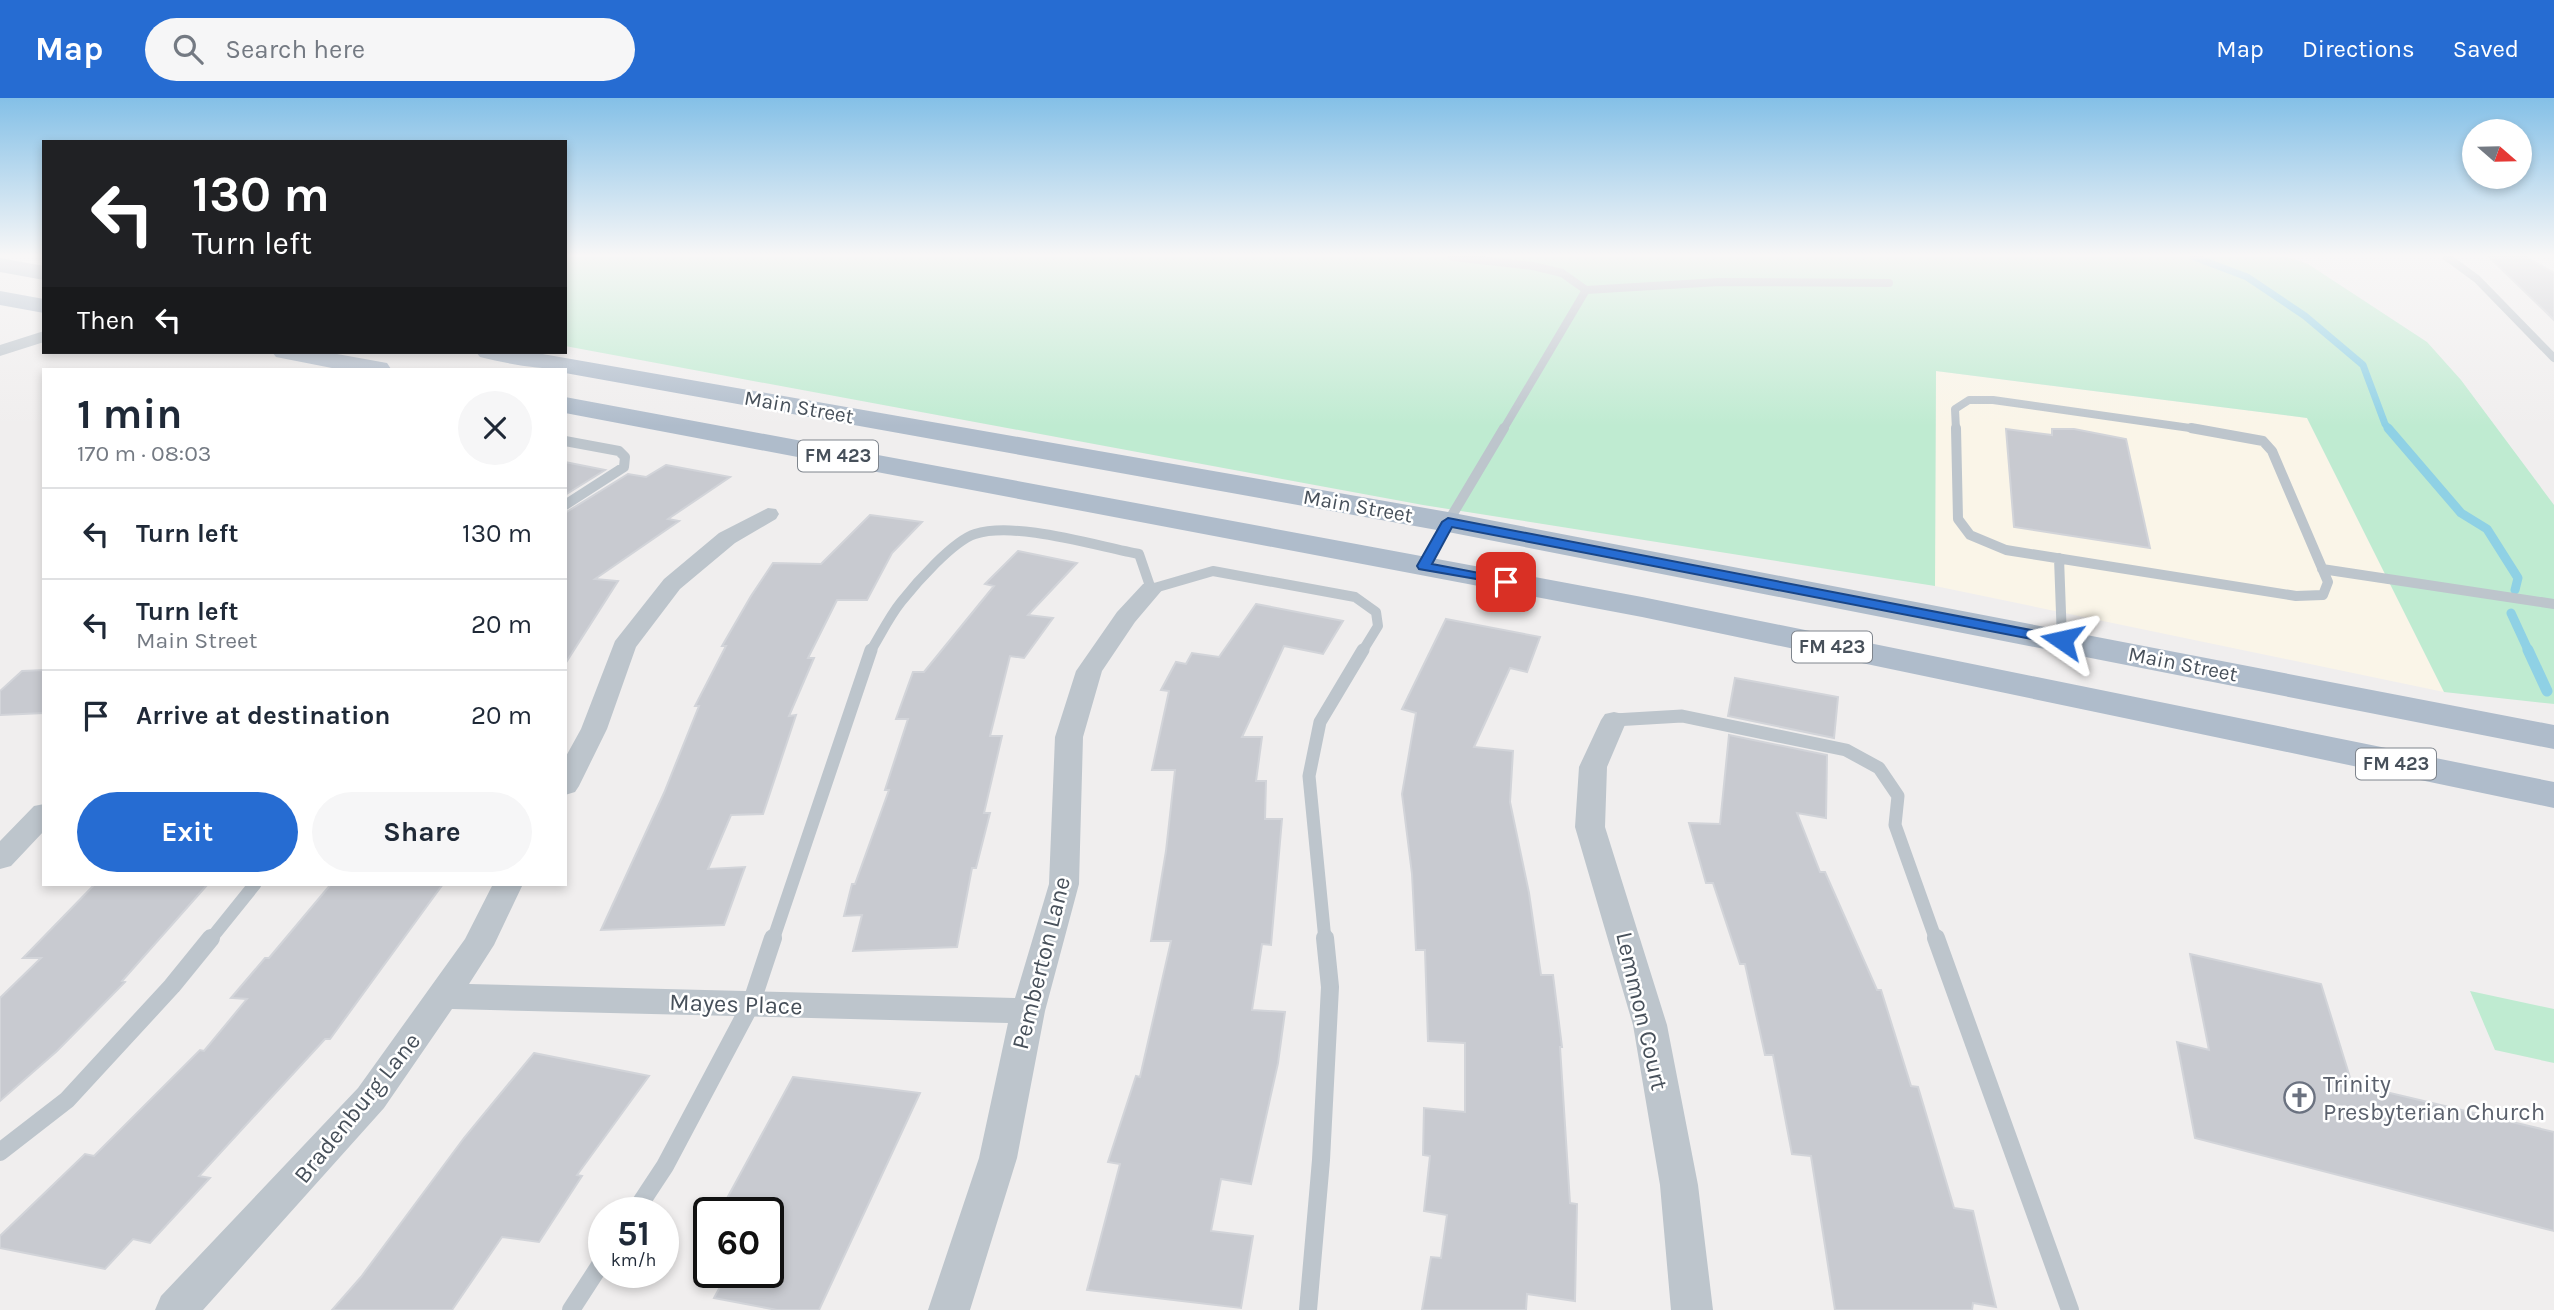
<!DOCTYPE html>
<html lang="en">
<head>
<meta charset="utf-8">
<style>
	body { margin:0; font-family:Karla,sans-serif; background:#f6f6f7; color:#1f2937; height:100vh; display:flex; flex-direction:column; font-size:26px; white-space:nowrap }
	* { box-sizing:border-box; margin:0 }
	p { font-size:23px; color:#747a83 }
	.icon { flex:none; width:38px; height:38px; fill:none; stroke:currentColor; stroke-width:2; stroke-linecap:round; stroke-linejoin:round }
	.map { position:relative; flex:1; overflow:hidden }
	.panel { position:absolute; left:42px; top:270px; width:525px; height:518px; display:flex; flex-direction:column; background:#fff; border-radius:0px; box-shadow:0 4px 10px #0003 }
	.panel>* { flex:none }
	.hud { position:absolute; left:42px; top:42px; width:525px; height:214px; border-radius:0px; box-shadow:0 4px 10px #0003; background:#202124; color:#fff; overflow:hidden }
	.needle { width:46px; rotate:110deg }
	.tools { position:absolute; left:2462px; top:21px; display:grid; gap:14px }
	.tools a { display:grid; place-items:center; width:70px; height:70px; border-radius:50%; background:#fff; box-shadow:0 4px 10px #0003; font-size:35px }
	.speed { position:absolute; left:588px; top:1099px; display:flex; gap:14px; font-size:35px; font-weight:700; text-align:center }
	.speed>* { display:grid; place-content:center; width:91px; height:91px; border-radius:50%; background:#fff; box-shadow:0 4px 10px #0003; line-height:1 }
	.speed small { font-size:18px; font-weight:400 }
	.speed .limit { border:4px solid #111; border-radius:10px; background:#fff; color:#111 }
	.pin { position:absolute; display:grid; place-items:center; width:60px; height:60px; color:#fff; margin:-30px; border-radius:14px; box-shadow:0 4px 10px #0006 }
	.me { position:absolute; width:77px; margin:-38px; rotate:281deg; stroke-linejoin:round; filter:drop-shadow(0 0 5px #0008) }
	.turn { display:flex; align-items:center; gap:24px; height:147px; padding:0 35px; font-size:32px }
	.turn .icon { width:91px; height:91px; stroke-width:2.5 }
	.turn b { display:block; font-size:49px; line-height:60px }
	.then { display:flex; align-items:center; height:66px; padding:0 35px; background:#0003; gap:14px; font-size:26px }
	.round { display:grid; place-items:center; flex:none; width:74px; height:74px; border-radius:37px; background:#f6f6f7 }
	.headline { display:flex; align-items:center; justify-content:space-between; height:119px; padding:0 35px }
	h1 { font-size:42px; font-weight:700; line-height:52px }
	.action { display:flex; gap:14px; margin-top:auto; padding:14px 35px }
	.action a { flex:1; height:80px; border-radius:42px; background:#266cd2; color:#fff; font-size:28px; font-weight:700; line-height:80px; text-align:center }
	.action a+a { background:#f6f6f7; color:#1f2937 }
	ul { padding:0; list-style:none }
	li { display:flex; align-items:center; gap:21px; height:91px; padding:0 35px; border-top:2px solid #e0e1e3 }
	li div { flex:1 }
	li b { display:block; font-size:26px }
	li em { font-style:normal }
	header { display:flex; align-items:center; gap:42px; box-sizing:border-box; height:98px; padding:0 35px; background:#266cd2; color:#fff }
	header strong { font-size:33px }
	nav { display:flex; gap:38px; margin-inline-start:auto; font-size:24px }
	.search { width:490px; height:63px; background:#f6f6f7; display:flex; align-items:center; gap:18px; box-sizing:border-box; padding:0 24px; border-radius:38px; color:#747a83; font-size:26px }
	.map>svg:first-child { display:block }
	.commercial { fill:#faf5e8 }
	.green { fill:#bfebd1 }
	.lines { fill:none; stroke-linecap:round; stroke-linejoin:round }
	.stream-far2 { stroke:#8fd1e5; stroke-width:7 }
	.stream-far1 { stroke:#8fd1e5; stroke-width:9 }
	.stream { stroke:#8fd1e5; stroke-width:11 }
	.building { fill:#c8cad0; stroke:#d2d4d9; stroke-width:2 }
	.lane-far3 { stroke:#bdc5cc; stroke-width:8 }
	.lane-far2 { stroke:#bdc5cc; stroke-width:10 }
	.lane-far1 { stroke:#bdc5cc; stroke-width:13 }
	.lane { stroke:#bdc5cc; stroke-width:18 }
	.street { fill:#bdc5cc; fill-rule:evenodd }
	.primary { fill:#afbccb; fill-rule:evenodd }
	.route { fill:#266cd2; stroke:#194688; stroke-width:2 }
	.labels { text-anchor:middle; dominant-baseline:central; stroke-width:5; stroke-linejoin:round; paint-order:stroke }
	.shield { fill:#fff; stroke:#7e848c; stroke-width:2 }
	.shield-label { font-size:19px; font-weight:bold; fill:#47505a }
	.street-label { font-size:21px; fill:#47505a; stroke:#fff }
	.near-street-label { font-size:24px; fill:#47505a; stroke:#fff }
	.near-worship-label { font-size:24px; fill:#5b616d; stroke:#fff; text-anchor:start }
</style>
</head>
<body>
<header>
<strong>Map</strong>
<div class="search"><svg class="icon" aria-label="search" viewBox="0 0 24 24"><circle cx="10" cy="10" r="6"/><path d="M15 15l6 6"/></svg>Search here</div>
<nav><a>Map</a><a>Directions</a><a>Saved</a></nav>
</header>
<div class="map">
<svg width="2554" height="1212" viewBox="0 0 2554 1212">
	<rect width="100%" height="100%" fill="#f0eeee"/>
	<!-- commercial -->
	<path class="commercial" d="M1936 273 2307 320 2444 594 1935 488Z"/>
	<!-- green -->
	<path class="green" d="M565 159H2287L2308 166 2427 244 2461 282 2554 407V606L2444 594 2307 320 1936 273 1935 488 1423 407 565 248Z
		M2470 893 2554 911V965L2495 952Z"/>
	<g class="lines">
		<!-- stream-far2 -->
		<path class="stream-far2" d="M2194 159 2247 179 2305 218 2363 267 2385 326 2390 332"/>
		<!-- stream-far1 -->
		<path class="stream-far1" d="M2388 330 2461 415 2487 431 2518 480 2515 492
			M2511 515 2529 554"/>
		<!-- stream -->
		<path class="stream" d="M2528 552 2547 593"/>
	</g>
	<!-- building -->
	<path class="building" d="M2489 159H2526L2554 175V222Z
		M2006 331 2052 337V331H2074L2126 341 2150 450 2014 429Z
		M565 364 605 372 565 397Z
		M666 367 730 379 668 421 679 423 595 481 618 483 565 566V415L628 376 646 379Z
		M870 417 922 424 892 455 867 502H837L808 560H814L789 618 796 617 763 716 731 717 708 771 745 769 724 827 601 832 664 695 699 608H695L726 548H722L751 498 773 465 821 466Z
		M1018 453 1077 465 1028 517 1053 520 1024 560 1010 558 990 638H1002L984 715H990L976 770H972L957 849 853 853 862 817 844 818 852 786H855L889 692H885L908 621H896L913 574H924L994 488 985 486Z
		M1256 506 1343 523 1323 556 1284 548 1242 639H1262L1256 683H1266L1265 721H1282L1271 847 1262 846 1252 912 1285 914 1278 965 1251 1086 1221 1081 1211 1133 1253 1138 1241 1210 1087 1192 1120 1066 1108 1064 1136 978 1140 979 1171 843H1151L1166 753 1175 672H1152L1169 593 1161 592 1176 564 1186 566 1192 555 1219 559Z
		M1446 521 1540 539 1527 574 1510 570 1474 649 1513 653 1510 704 1529 795 1541 877H1553L1562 949H1560L1570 1105 1577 1106 1575 1203 1527 1196 1526 1212H1422L1431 1159 1441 1160 1447 1117 1424 1113 1430 1058 1423 1057 1424 1010 1465 1014V945L1428 943 1425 852H1416L1412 776 1402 696 1416 615 1402 611Z
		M44 572V615L0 617V593L22 573Z
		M1735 580 1838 599 1834 640 1728 618Z
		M1729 637 1827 657 1826 720 1797 715 1820 774H1825L1877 892H1881L1911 988 1918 989 1954 1110 1973 1113 1996 1209 1973 1205 1972 1212H1835L1811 1058 1792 1056 1773 957H1765L1745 866H1740L1713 785H1706L1689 725 1720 726Z
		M95 786H208L122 883 125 884 57 953 0 1003V900L41 860H23Z
		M331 786H443L330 941H325L199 1078 210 1080 150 1145 133 1141 105 1171 0 1150V1138L85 1056 94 1058 200 952 204 953 247 901 231 900 265 860H269Z
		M2190 856 2321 886 2352 986 2554 1034V1133L2195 1040 2177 944 2209 952Z
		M534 955 649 978 577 1077 582 1078 539 1144 502 1139 452 1212H332L361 1179 464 1040Z
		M793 979 920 995 819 1212H777L714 1200 728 1174H768V1115H719Z"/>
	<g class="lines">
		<!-- lane-far3 -->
		<path class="lane-far3" d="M1452 159 1533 168 1562 175 1586 192
			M2447 159 2477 181 2554 260
			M1503 332 1586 192 1719 184 1889 185
			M1956 332 1955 311 1969 302H1993L2204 332"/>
		<!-- lane-far2 -->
		<path class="lane-far2" d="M1956 330 1958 421 1970 437 2006 452 2296 498 2323 497 2328 484 2272 353 2263 343 2191 330
			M565 343 619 353 625 359 624 369 565 407
			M1448 424 1504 330
			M2059 460 2062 542
			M2322 471 2554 506
			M870 554C880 538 889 519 901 504 916 485 953 443 975 436 1016 423 1096 448 1139 456L1151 491 1213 473 1355 499 1376 514 1378 528 1362 554"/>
		<!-- lane-far1 -->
		<path class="lane-far1" d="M1614 622 1682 618 1846 652 1879 670 1898 698 1895 727 1936 842
			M210 842 255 786
			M773 842 871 552
			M1325 842 1309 678 1320 624 1363 552"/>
		<!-- lane -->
		<path class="lane" d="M1936 840 2070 1212
			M0 1054 67 1002 172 888 211 840
			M634 1115 665 1068 751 906 773 840
			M571 1212 604 1161
			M1308 1212 1321 1062 1330 889 1325 840"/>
		<!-- street -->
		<path class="street" d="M44 233V244L0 258V247Z
			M768 410 776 411 779 416 776 421 735 445 680 491 636 549 607 631 579 688 575 694 565 697V660L581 631 615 543 664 481 719 435Z
			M1151 484 1159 486 1163 491 1135 524 1102 573 1083 639 1079 786 1045 913 1017 1060 970 1212H928L979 1060 1008 925 452 911 384 1010 203 1212H155L161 1198 358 990 465 841 493 786H523L494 847 469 886 1015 900 1049 786 1055 639 1076 573 1117 514 1143 486Z
			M1614 614 1623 616 1627 622 1607 669 1605 729 1667 927 1698 1087 1713 1212H1671L1660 1087 1633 927 1575 729 1579 669 1601 622 1605 616Z
			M44 706V733L11 768 0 771V743L34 708Z"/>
		<!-- primary -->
		<path class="primary" d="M0 160 44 168V182L0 174Z
			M0 193 44 201V215L0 207Z
			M272 254H326L387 265 391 271H337L276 259Z
			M476 254H531L1448 414 2554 627V651L1448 434 565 275V271C537 271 508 266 480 259Z
			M565 299 1642 499 2554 684V710L1642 519 565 315Z"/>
	</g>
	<!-- sky -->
	<linearGradient id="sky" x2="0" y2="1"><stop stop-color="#84c0e7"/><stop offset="0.48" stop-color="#f8f7f7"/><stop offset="1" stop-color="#f8f7f7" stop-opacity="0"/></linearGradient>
	<rect width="2554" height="328" fill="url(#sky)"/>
	<!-- route -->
	<path class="route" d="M1448 420 2062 538 2069 542 2062 547 1452 429 1432 466 1511 481V487L1419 471 1417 468 1442 424Z"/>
	<!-- icons -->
	<defs>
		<symbol id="church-ring" viewBox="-11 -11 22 22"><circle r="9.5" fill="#fff" stroke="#6b7280" stroke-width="1.5"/><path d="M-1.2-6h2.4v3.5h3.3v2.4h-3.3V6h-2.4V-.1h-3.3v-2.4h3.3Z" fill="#6b7280"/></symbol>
	</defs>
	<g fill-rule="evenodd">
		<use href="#church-ring" x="2282" y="982" width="35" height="35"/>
	</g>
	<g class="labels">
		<!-- shield labels -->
		<g class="shield">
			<rect x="798" y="342.5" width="80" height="31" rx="5"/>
			<rect x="1792" y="533.5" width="80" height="31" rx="5"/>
			<rect x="2356" y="650.5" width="80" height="31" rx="5"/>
		</g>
		<g class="shield-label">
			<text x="838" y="358">FM 423</text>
			<text x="1832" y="549">FM 423</text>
			<text x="2396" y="666">FM 423</text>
		</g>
		<!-- street labels -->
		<g class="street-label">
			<text transform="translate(799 309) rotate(10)">Main Street</text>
			<text transform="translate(1358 408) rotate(10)">Main Street</text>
			<text transform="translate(2183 566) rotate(11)">Main Street</text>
		</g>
		<!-- near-street labels -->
		<g class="near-street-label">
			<text transform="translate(1041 865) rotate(-76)">Pemberton Lane</text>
			<text transform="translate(736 906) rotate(2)">Mayes Place</text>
			<text transform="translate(1642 913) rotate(77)">Lemmon Court</text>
			<text transform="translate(357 1010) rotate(-51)">Bradenburg Lane</text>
		</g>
		<!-- near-worship labels -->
		<g class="near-worship-label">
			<text x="2323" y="986">Trinity<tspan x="2323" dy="28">Presbyterian Church</tspan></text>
		</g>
	</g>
</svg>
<div class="tools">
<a><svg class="needle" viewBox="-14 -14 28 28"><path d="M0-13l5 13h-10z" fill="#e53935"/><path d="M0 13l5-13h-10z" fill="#747a83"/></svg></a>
</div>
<div class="speed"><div>51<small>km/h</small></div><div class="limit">60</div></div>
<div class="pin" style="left:1506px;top:484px;background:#d93025"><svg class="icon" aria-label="arrive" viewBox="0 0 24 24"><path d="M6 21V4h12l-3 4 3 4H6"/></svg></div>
<svg class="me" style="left:2062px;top:542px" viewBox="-20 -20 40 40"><path d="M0-17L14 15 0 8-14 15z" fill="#266cd2" stroke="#fff" stroke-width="4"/></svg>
<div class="hud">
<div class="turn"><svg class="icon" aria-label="left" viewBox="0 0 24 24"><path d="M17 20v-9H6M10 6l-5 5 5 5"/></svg><div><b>130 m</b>Turn left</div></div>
<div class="then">Then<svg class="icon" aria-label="left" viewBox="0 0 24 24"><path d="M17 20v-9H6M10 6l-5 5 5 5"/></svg></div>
</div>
<section class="panel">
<div class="headline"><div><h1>1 min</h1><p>170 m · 08:03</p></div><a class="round"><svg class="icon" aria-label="close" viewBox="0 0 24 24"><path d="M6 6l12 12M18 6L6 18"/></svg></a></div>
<ul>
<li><svg class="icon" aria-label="left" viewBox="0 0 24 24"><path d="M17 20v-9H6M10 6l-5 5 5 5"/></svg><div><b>Turn left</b></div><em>130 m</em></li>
<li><svg class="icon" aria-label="left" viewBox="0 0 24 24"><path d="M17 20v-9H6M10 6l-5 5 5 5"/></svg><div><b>Turn left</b><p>Main Street</p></div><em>20 m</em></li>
<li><svg class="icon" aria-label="arrive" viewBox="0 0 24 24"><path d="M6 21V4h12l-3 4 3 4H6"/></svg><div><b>Arrive at destination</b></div><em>20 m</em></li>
</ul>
<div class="action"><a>Exit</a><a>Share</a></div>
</section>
</div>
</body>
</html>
